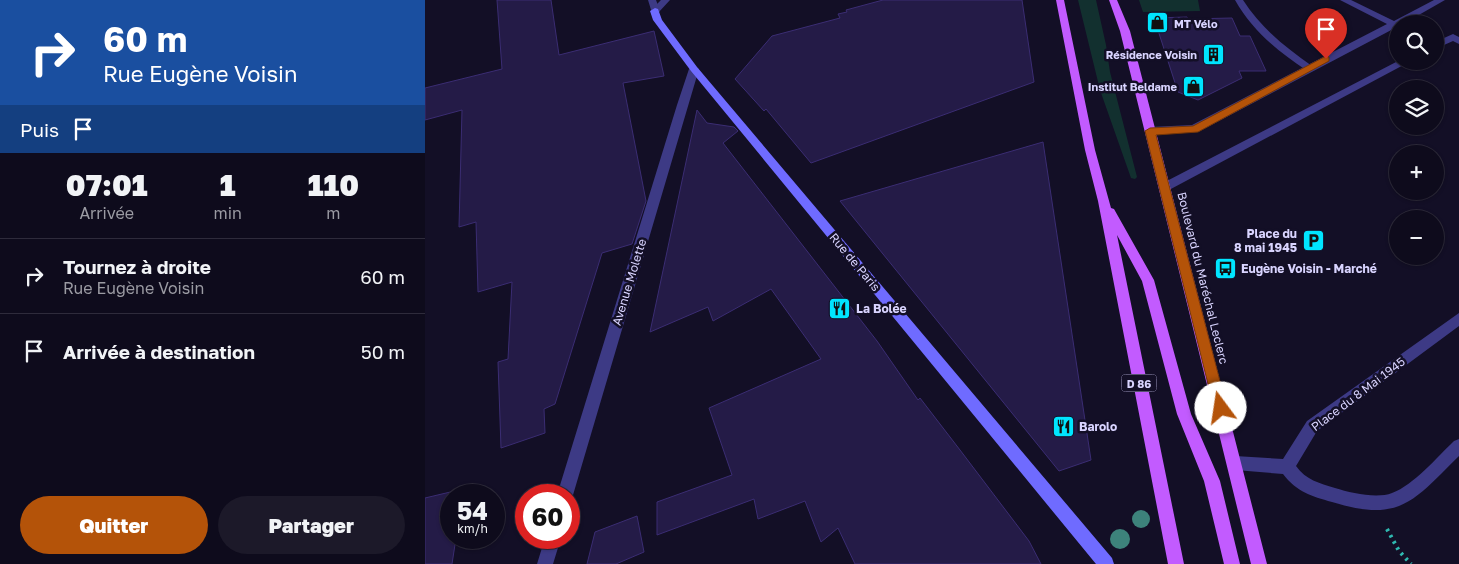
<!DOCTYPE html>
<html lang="fr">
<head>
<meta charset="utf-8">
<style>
	body { margin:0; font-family:"Golos Text",sans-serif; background:#1c1929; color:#f1f3f6; height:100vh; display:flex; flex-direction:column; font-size:19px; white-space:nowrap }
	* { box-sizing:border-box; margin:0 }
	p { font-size:16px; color:#9b9ba3 }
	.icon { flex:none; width:28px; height:28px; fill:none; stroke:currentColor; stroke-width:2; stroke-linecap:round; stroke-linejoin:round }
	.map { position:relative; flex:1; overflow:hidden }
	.drawer { display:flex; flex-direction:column; background:#0e0b1c; width:425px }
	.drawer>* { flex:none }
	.hud { background:#1a4fa0; color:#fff; overflow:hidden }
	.tools { position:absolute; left:964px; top:15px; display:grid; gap:10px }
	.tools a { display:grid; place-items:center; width:55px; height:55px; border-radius:50%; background:#0e0b1c; box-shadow:0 1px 4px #0004,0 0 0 1px #2e2b3b; font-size:25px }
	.speed { position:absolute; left:15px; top:484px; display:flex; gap:10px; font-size:25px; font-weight:700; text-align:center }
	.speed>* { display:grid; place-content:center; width:65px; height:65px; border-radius:50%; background:#0e0b1c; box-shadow:0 1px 4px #0004,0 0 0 1px #2e2b3b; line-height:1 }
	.speed small { font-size:12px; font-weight:400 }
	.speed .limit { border:8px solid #d22; background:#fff; color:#111 }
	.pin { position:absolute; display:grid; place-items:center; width:42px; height:42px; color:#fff; margin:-51px -21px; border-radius:50% 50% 50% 0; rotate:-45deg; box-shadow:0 0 5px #0007 }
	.pin .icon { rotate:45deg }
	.me { position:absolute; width:55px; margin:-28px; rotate:346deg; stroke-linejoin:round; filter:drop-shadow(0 0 4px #0008) }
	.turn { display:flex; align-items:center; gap:18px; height:105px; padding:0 20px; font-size:22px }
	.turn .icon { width:65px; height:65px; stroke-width:2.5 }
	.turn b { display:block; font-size:35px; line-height:42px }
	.then { display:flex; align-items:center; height:48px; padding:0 20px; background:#0003; gap:10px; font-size:19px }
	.eta { display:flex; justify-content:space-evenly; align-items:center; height:85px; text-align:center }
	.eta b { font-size:30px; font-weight:800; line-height:35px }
	.button { display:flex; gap:10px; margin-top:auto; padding:10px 20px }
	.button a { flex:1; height:58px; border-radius:30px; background:#b45309; color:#fff; font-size:20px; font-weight:800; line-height:58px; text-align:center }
	.button a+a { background:#1c1929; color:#f1f3f6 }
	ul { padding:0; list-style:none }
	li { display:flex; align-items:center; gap:15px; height:75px; padding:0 20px; border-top:1px solid #2e2b3b }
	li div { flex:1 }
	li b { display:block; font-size:19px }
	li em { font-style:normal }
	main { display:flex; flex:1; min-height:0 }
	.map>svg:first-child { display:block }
	.green { fill:#12302f }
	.building { fill:#241b47; stroke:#3b2d73 }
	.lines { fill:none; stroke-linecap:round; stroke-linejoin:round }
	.path { stroke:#2fb8b0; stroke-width:4; stroke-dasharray:2.5 4.5; stroke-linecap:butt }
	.lane { fill:#3d3a85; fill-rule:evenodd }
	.street { fill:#3d3a85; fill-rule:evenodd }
	.secondary { fill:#6f6bff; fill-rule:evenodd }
	.primary { fill:#c25bff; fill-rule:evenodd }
	.tree { fill:#3d827b }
	.route { fill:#b45309; stroke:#753606 }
	.labels { text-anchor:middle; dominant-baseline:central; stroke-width:5; stroke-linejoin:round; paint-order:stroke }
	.far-poi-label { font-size:11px; font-weight:bold; fill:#d9d4ff; stroke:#130f26; text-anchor:end }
	.shield { fill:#130f26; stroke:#9e99be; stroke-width:1 }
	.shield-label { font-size:11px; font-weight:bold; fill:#d9d4ff }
	.poi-label { font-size:12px; font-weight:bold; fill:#d9d4ff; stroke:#130f26; text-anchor:start }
	.street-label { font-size:12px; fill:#d9d4ff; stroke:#130f26 }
</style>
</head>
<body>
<main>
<section class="drawer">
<div class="hud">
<div class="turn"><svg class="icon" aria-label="right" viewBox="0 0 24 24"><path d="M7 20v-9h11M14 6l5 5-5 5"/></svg><div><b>60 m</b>Rue Eugène Voisin</div></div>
<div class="then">Puis<svg class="icon" aria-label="arrive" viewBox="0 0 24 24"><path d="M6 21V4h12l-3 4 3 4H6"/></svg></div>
</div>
<div class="eta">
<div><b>07:01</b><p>Arrivée</p></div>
<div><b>1</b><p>min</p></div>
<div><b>110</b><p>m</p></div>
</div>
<ul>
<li><svg class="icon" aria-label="right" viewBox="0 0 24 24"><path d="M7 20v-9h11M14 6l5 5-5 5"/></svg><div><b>Tournez à droite</b><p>Rue Eugène Voisin</p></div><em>60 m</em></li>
<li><svg class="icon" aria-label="arrive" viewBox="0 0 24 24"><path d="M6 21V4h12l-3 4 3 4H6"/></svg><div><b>Arrivée à destination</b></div><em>50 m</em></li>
</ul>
<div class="button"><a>Quitter</a><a>Partager</a></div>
</section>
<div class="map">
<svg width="1034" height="564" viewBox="0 0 1034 564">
	<rect width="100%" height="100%" fill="#130f26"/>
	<!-- green -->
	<path class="green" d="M653 0H671L681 45 685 72 712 177 710 179 706 178 675 90Z
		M714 0H773L775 11 718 12Z"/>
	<!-- building -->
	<path class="building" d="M72 0H126L134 55 229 31 239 76 198 83 221 201 207 244 177 253 130 404 119 409 120 433 76 448 73 362 83 359 87 282 53 292 51 222 34 227 37 110 0 120V88L77 69Z
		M458 0H597L609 82 386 163 341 109 339 111 310 79 347 36 415 18 413 14 422 12 421 10Z
		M762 17 763 19 807 18 815 36H825L841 71H814L817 78 773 100 753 92 729 18Z
		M272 110 282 123 309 127 313 131 298 143 452 341 493 400 495 398 535 450 604 541 616 564H430L413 528 396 542 380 501 333 519 329 499 232 535V502L307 475 284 408 396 359 346 289 288 321 283 307 225 332Z
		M618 142 666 460 634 471 415 201Z
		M38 489 37 495H26V538H31L27 564H0V498Z
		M212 516 219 552 191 564H162L170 532Z"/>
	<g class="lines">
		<!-- path -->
		<path class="path" d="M962 529 974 551 986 564"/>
		<!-- lane -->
		<path class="lane" d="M236 0H245L233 13H227V9Z
			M810 0H818C836 28 860 47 887 66V70H881C852 51 827 30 810 0Z
			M1028 34 1034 37V44L1028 41 1010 49V42Z
			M973 61H986L744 190H736L734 187 736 184Z
			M1034 313V326L892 431 871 466C881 480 894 483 910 488 926 493 952 499 967 493 989 485 1012 457 1029 441L1034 439V456C988 501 976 523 907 502 886 496 872 492 858 474L810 470 805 468 803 463 805 458 810 456 858 459 882 421Z"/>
		<!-- street -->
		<path class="street" d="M223 0H231L235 11 233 13H227Z
			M915 0H926L969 21 1009 0H1020L978 24H972V27L773 132 721 134 720 131 725 127 767 125 962 24Z
			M269 66 274 69 148 495 144 501V495H132L252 105 264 69Z
			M120 538H136L128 564H112Z"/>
		<!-- secondary -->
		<path class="secondary" d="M230 8 233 9 237 20 272 67 687 558 689 564H671L266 71 228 20 225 11Z"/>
		<!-- primary -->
		<path class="primary" d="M631 0H639L670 150 686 208 689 209 729 280 766 414 795 481 815 564H799L779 481 752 414 717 281 692 235 759 564H743L673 201 660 150Z
			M684 0H692L705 31 842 564H826L695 31Z"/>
	</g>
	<!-- trees -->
	<g class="tree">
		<circle cx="716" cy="519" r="9"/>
		<circle cx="695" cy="539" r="10"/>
	</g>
	<!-- route -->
	<path class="route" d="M901 56 904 57V61L773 132 731 135 802 408 800 413 796 414 791 413 789 408 720 131 725 128 768 126Z"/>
	<!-- icons -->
	<defs>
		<symbol id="shop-square" viewBox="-11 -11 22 22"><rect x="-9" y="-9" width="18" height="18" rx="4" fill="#00e5ff" stroke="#130f26"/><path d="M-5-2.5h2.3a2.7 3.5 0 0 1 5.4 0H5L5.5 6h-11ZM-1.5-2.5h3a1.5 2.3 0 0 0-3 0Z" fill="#111"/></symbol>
		<symbol id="building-square" viewBox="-11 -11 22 22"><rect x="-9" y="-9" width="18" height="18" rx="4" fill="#00e5ff" stroke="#130f26"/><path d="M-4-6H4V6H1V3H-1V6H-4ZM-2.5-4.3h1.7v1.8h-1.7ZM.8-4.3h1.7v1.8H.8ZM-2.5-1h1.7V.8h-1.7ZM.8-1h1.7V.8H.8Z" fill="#111"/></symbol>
		<symbol id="parking-square" viewBox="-11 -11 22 22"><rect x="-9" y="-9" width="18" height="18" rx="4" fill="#00e5ff" stroke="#130f26"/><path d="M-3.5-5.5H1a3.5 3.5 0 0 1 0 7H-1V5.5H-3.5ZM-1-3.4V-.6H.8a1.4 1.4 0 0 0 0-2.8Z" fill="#111"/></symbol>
		<symbol id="bus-square" viewBox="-11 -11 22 22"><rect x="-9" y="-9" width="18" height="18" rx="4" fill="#00e5ff" stroke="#130f26"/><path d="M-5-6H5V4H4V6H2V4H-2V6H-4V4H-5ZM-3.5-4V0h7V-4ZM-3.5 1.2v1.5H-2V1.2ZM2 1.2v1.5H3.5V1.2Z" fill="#111"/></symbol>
		<symbol id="restaurant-square" viewBox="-11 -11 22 22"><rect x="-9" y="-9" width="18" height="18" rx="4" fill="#00e5ff" stroke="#130f26"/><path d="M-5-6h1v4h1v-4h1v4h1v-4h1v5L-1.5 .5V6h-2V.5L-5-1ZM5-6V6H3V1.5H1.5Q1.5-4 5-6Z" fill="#111"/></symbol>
	</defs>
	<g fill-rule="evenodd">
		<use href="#shop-square" x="720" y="10" width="25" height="25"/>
		<use href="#building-square" x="776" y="42" width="25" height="25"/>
		<use href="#shop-square" x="756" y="74" width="25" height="25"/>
		<use href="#parking-square" x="876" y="228" width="25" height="25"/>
		<use href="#bus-square" x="788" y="256" width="25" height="25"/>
		<use href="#restaurant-square" x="402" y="296" width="25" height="25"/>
		<use href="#restaurant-square" x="626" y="414" width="25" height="25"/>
	</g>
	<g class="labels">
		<!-- far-poi labels -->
		<g class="far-poi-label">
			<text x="749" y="23" text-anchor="start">MT Vélo</text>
			<text x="772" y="54">Résidence Voisin</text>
			<text x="752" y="86">Institut Beldame</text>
		</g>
		<!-- shield labels -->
		<rect class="shield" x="696.5" y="374.5" width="35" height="17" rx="4"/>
		<g class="shield-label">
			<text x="714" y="383">D 86</text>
		</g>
		<!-- poi labels -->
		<g class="poi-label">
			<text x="872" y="233" text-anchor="end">Place du<tspan x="872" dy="14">8 mai 1945</tspan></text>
			<text x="816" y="268">Eugène Voisin - Marché</text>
			<text x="431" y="308">La Bolée</text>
			<text x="654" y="426">Barolo</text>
		</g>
		<!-- street labels -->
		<g class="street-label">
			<text transform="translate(430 262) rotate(50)">Rue de Paris</text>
			<text transform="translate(778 278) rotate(76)">Boulevard du Maréchal Leclerc</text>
			<text transform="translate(204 282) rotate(-73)">Avenue Molette</text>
			<text transform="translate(933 394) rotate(-37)">Place du 8 Mai 1945</text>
		</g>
	</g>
</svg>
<div class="tools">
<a><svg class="icon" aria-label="search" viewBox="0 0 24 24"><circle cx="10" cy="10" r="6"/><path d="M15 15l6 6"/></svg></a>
<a><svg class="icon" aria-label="layers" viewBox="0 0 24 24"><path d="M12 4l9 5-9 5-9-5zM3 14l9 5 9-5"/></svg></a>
<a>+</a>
<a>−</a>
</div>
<div class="speed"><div>54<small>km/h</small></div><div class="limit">60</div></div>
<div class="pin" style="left:901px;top:59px;background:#d93025"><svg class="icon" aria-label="arrive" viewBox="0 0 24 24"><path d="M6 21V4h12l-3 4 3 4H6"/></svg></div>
<svg class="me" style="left:796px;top:408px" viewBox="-20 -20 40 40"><circle r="19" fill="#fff"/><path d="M0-13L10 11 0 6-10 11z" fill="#b45309"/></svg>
</div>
</main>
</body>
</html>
